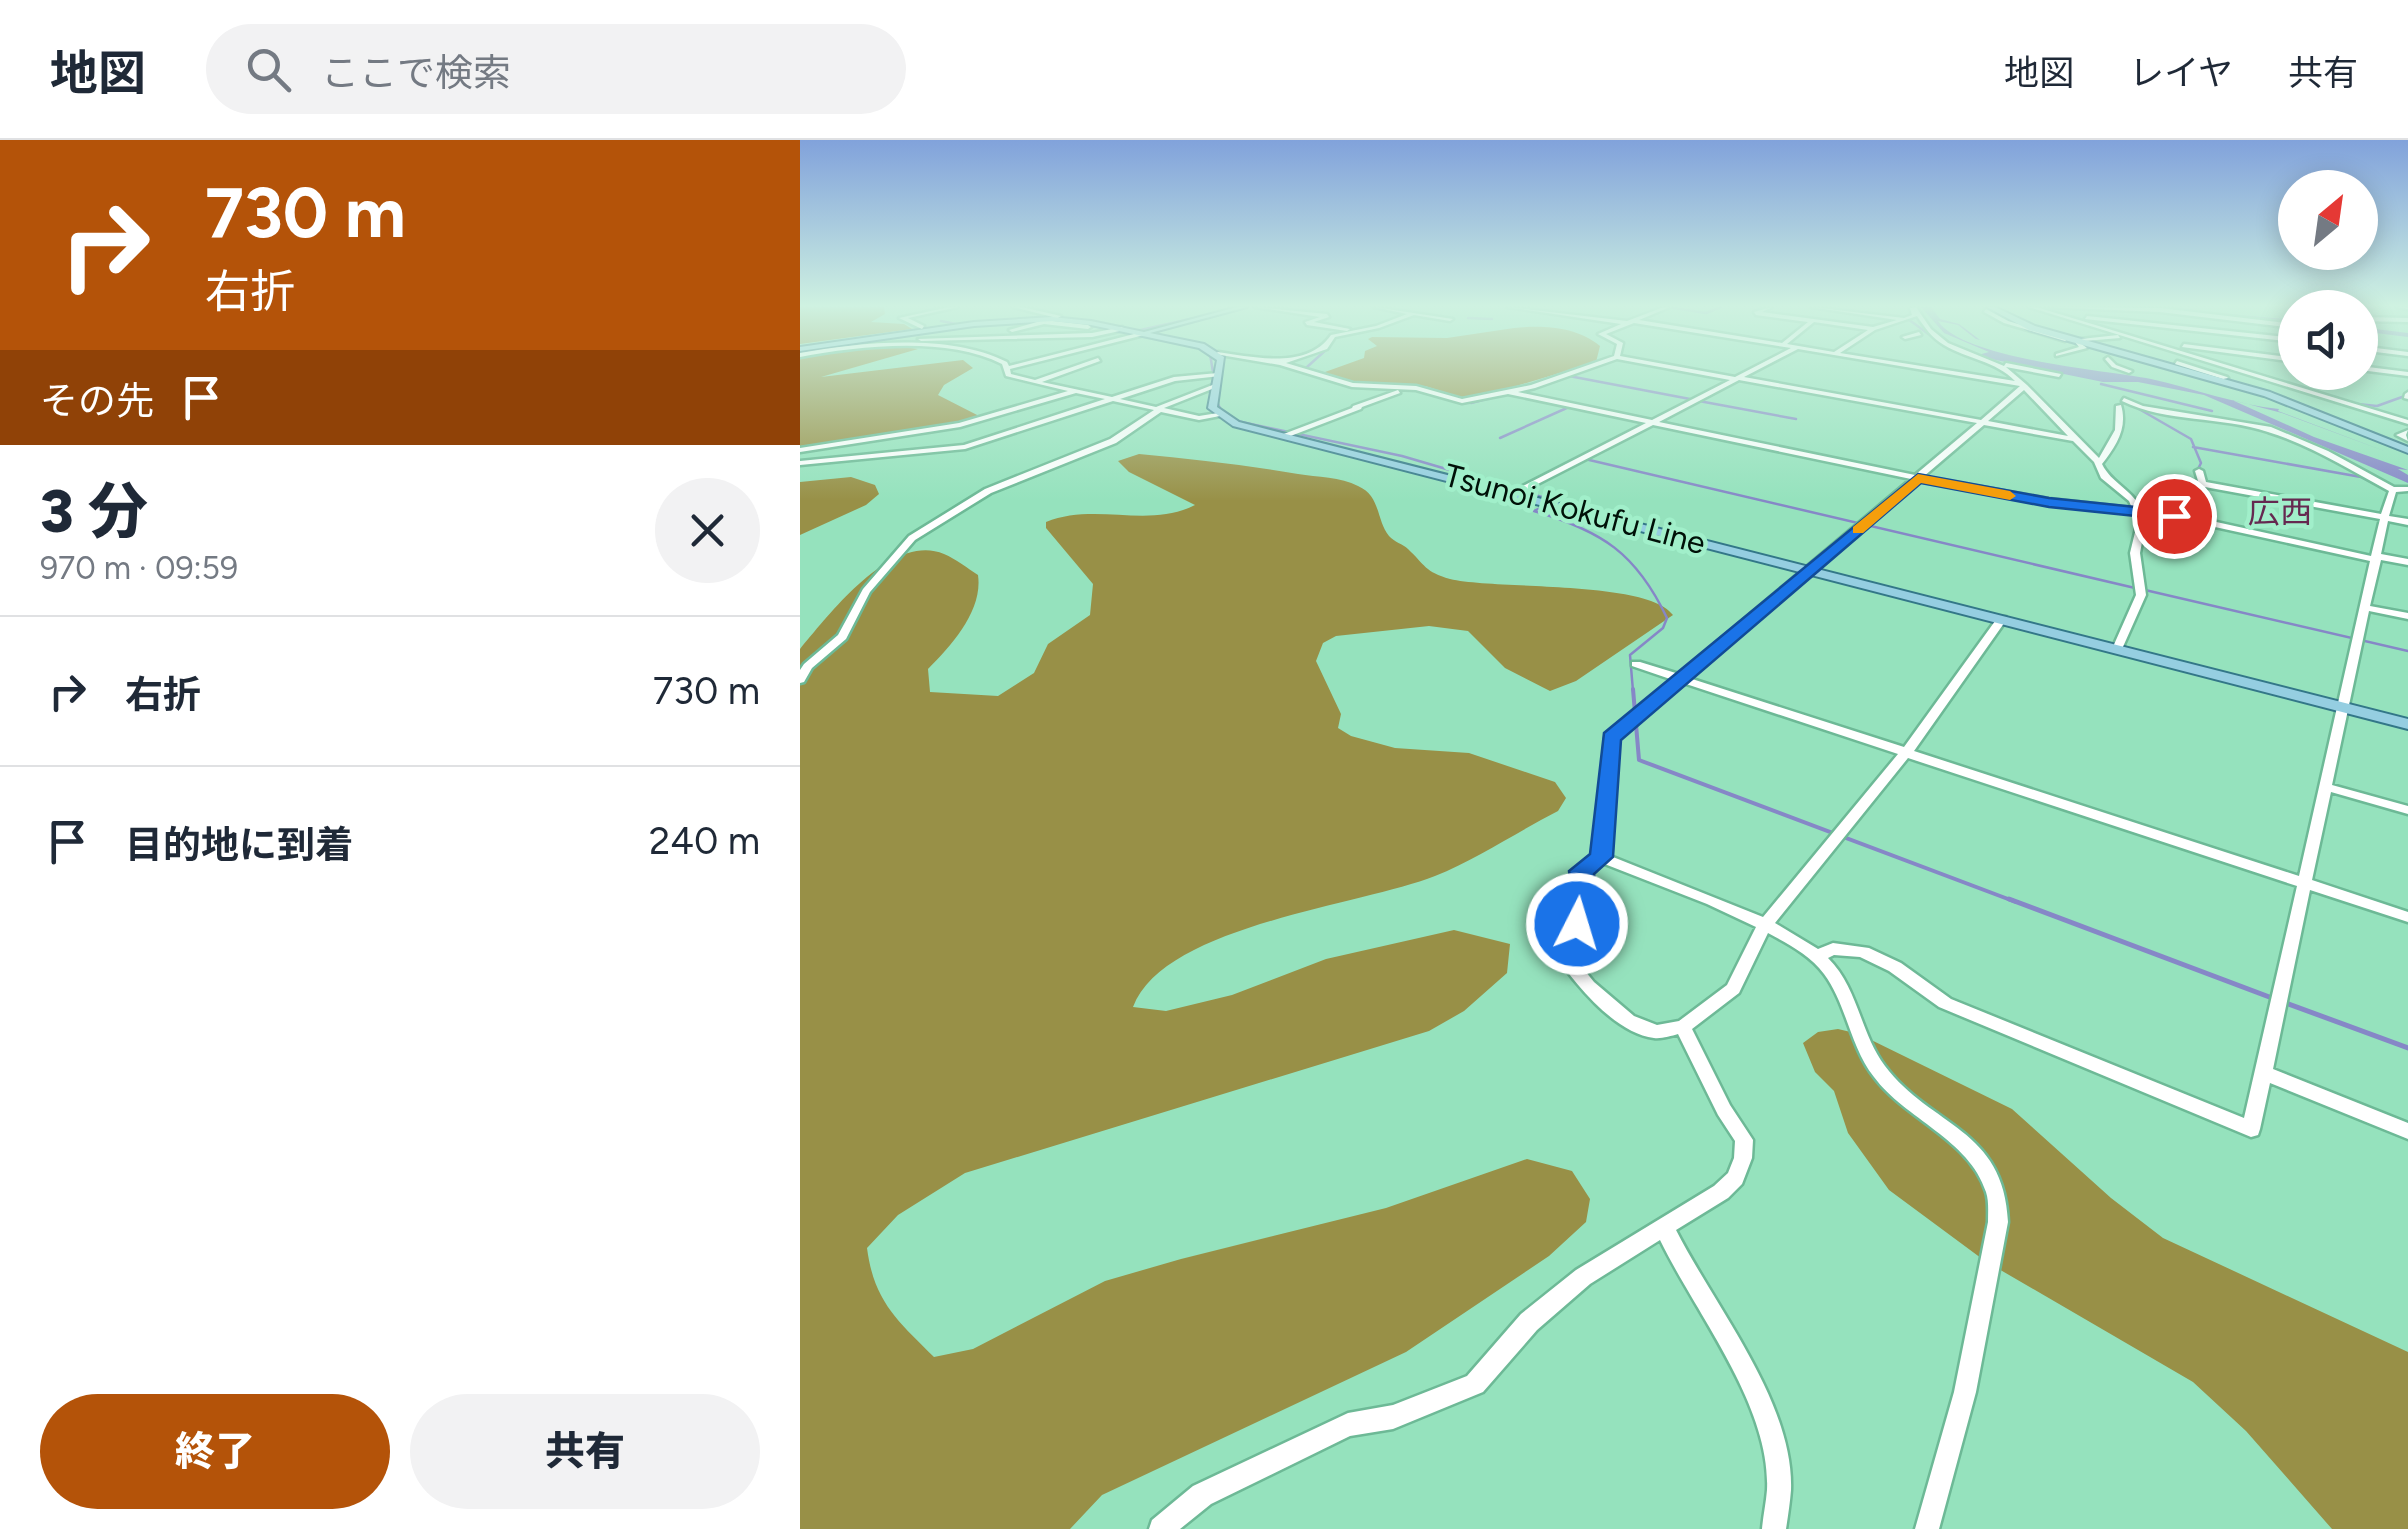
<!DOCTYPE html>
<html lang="ja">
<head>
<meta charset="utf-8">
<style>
	body { margin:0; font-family:Figtree,"Noto Sans JP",sans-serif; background:#f2f2f3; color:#1f2937; height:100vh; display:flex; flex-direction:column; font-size:38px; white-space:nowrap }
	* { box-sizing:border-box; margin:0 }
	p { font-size:32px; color:#747a83 }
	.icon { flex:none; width:55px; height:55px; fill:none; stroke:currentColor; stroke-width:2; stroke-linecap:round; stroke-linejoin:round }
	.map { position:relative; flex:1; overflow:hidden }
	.side { display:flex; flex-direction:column; background:#fff; width:800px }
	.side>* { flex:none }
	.top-card { background:#b45309; color:#fff; overflow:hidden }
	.needle { width:65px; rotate:29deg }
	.tools { position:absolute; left:1478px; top:30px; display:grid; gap:20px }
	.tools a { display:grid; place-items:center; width:100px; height:100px; border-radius:50%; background:#fff; box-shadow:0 5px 25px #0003; font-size:50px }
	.pin { position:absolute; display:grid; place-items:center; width:85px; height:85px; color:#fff; margin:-42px; border:5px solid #fff; border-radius:50%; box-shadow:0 2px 10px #0007 }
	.me { position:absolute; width:110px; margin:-55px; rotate:5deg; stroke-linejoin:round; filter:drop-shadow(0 0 8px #0008) }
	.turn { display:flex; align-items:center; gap:35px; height:210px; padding:0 40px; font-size:45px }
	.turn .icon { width:130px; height:130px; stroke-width:2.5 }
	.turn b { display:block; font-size:70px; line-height:85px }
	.then { display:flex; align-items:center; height:95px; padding:0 40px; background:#0003; gap:20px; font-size:38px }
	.round { display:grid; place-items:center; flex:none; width:105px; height:105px; border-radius:52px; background:#f2f2f3 }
	.overview { display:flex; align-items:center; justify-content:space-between; height:170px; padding:0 40px }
	h1 { font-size:60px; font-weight:800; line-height:75px }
	.primary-button { display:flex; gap:20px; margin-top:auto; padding:20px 40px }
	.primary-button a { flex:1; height:115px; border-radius:60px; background:#b45309; color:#fff; font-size:40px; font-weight:800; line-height:115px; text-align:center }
	.primary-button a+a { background:#f2f2f3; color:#1f2937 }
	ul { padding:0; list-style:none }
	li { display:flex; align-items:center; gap:30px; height:150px; padding:0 40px; border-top:2px solid #e0e1e3 }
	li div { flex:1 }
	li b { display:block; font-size:38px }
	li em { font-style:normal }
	header { display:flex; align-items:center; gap:60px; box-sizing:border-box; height:140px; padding:0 50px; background:#fff; border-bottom:2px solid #e0e1e3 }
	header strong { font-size:48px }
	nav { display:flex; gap:55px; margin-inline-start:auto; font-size:35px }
	.search { width:700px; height:90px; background:#f2f2f3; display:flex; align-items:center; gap:25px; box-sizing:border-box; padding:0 35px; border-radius:55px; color:#747a83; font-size:38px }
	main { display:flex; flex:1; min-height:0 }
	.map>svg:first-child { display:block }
	.forest { fill:#989047 }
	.water { fill:#8687c7 }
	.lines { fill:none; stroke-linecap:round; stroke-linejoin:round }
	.stream-far2 { stroke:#8687c7; stroke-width:2.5 }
	.stream-far1 { stroke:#8687c7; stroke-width:4 }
	.stream { stroke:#8687c7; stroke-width:5 }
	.river { fill:#8687c7; fill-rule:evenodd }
	.minor-casing { stroke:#6db996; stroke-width:5 }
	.major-casing { stroke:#378; stroke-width:4 }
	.minor { fill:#fff; fill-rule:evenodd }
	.major { fill:#95cee1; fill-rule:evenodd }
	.route { fill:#1a73e8; stroke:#114b97; stroke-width:2.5 }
	.slow { fill:#f59e0b }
	.labels { text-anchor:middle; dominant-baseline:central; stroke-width:9; stroke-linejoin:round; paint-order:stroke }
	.far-street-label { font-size:32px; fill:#001108; stroke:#a1efca }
	.far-neighbourhood-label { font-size:32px; fill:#652950; stroke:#a1efca }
</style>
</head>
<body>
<header>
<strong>地図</strong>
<div class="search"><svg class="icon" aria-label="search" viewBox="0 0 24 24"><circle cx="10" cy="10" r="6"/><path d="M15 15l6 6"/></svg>ここで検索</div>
<nav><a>地図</a><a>レイヤ</a><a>共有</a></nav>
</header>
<main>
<section class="side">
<div class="top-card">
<div class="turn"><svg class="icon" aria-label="right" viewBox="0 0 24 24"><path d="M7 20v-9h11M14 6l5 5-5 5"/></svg><div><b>730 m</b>右折</div></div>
<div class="then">その先<svg class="icon" aria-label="arrive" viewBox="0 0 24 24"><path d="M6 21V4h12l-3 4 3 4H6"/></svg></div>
</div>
<div class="overview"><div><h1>3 分</h1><p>970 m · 09:59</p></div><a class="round"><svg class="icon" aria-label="close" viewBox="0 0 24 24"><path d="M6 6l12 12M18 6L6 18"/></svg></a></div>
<ul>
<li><svg class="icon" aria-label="right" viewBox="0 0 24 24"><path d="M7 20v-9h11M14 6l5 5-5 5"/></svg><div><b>右折</b></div><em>730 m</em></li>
<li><svg class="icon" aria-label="arrive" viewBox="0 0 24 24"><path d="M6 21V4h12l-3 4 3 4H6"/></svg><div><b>目的地に到着</b></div><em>240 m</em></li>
</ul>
<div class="primary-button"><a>終了</a><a>共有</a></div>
</section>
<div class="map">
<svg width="1608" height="1389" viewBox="0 0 1608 1389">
	<rect width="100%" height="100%" fill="#95e2bd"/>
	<!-- forest -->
	<path class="forest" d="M0 167H84L85 174 71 182 104 184 112 189 0 204Z
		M714 188C744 185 777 187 800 206L796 222 670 260 625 246 563 244 526 235 525 232 564 218 565 211 577 206 568 199 572 197 647 198Z
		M97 206 118 209 21 237 163 220 173 228 144 245 138 255 181 277 132 289 0 306V217L33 211Z
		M339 314C392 319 446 325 498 334 517 337 541 337 558 346 581 356 576 380 589 396 594 402 603 404 608 409 625 425 625 432 650 439 696 450 848 440 873 475L776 541 750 551 705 528 668 491 629 486 536 496 523 503 516 521 541 574 538 588 551 596 595 608 669 613 755 642 766 658 758 671C717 692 677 719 635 736 559 766 364 785 333 867L366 871 432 855 526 819 654 790 710 804 707 833 664 871 629 891 165 1033 98 1075 67 1108C74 1162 98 1181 134 1217L173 1209 305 1141 381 1119 586 1068 727 1019 772 1031 790 1059 786 1082 749 1116 606 1212 302 1355 270 1389H0V509C29 475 91 392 144 414 156 419 167 428 178 435 183 470 153 504 128 529L130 552 198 556 234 533 248 504 290 475 293 444 246 388V382C295 362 349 389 395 365L329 332 318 321Z
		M51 337 75 345 79 354 66 365 0 395V342Z
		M1038 889 1059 894 1212 969 1311 1058 1363 1098 1608 1212V1389H1532L1446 1291 1393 1242 1185 1121 1089 1050 1048 993 1034 951 1015 932 1003 903 1018 892Z"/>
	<!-- water -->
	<path class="water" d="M1121 167H1131L1140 179 1159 184 1180 200 1265 221 1176 199 1158 185 1138 181C1163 219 1304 230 1351 239 1393 248 1437 265 1479 269L1478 271 1587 312 1482 273 1432 260 1514 297 1608 330 1598 329 1608 335V343L1404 255 1338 242H1303L1181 217 1178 215 1189 212 1144 193Z"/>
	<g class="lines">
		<!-- stream-far2 -->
		<path class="stream-far2" d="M453 167 472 169
			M474 167 500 171
			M582 167 613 172
			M868 167 906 173 921 167
			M1010 167 1028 169
			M668 178 692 179
			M1108 179 1149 209
			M141 181 161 185
			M284 184 314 190
			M336 191 399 177
			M410 214 413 232
			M507 227 527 209
			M781 232 819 218
			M773 234 769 236 890 259
			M1301 244 1412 271
			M899 261 996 279
			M671 263 702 255
			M1548 263 1577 266 1602 257
			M1332 265 1391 299 1401 323 1399 327
			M421 270 417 262 424 217
			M437 281 602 316 752 360
			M700 298 769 267 765 266
			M1393 307 1561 337 1583 348
			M791 317 806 309
			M785 319 1335 448
			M746 365 734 371C802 391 836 413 867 478L863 488 830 515 833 551
			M1345 450 1608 511"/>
		<!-- stream-far1 -->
		<path class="stream-far1" d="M833 549 839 620 1216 762"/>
		<!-- stream -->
		<path class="stream" d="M1209 759 1472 858
			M1486 863 1608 908"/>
		<!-- river -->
		<path class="river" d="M1350 167 1495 180V184L1354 169Z
			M1566 167 1560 170 1557 168V167Z
			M1560 187 1608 193V197L1560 191Z"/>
		<defs>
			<path id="minor" d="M149 167H158L108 178 124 186 122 189 99 178Z
				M213 167H222L261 176 253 181 250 179 253 177Z
				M455 167 527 174 529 177 514 182 550 189 547 191 507 185 505 182 520 177Z
				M574 167 653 179 650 181 614 175 579 188 535 197 527 209 486 223 553 243 616 246 662 259 731 245 814 216 817 204 798 194 821 184 707 167 827 181 864 167H870L839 180 982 203 1008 182 956 175 954 172 972 167 962 172 1073 187 1097 180 1011 167 1104 178 1112 175 1110 168 1116 167 1131 189 1148 203 1204 226 1206 223 1261 234 1259 237 1206 227 1227 245 1299 318 1315 290 1316 266 1321 265C1328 288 1316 306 1302 324 1311 343 1333 350 1341 369L1372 372 1399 344 1395 331 1399 329 1403 331 1406 342 1581 374 1589 351C1550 330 1510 305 1468 292 1421 276 1367 283 1322 261L1324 258 1343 266 1471 287 1528 311 1594 347H1608V351L1596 352 1589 376 1608 379V385L1588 381 1581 414 1608 419V425L1581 420 1570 466 1608 473V479L1569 471 1532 645 1608 666V674L1531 652 1512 740 1608 772V782L1510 750 1473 929 1608 983V999L1470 943 1460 989 1458 995 1451 997 1139 867 1089 831 1060 817 1034 815 1028 818C1058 847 1060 893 1085 926 1131 987 1204 988 1208 1082L1176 1252 1139 1389H1115L1154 1252 1188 1082C1188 1072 1189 1061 1186 1052 1169 999 1105 979 1074 937 1050 907 1047 865 1024 834 1010 815 988 804 968 793L939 853 892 889 930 965 953 1000 952 1018 942 1044 928 1058 876 1090C915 1167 994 1262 991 1350 990 1363 988 1376 986 1389H962C963 1376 966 1363 967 1350 971 1266 896 1174 860 1100L790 1144 737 1190 683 1252 593 1289 550 1296 411 1364 380 1389H349L352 1380 393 1346 548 1273 593 1265 667 1236 721 1174 776 1130 914 1046 928 1033 934 1018 935 1001 918 975 878 894C871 896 861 899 854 898 814 893 773 842 752 810 768 784 777 762 774 731L794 715 805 598 873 540 832 526V522H840L879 534 1111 339 853 285 716 355 712 353 713 351 846 283 708 254 662 263 616 250 552 247 480 225 415 214 418 212C454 217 507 230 531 195L576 186 607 174ZM1117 176C1125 188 1132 198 1144 205 1167 219 1196 221 1215 241L1040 213 1075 190ZM1014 182 1068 190 1034 212 987 204ZM834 183 991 208 935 237 820 216 823 203 806 194ZM998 209 1220 246 1181 280 944 237ZM817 219 930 240 852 280 718 252 735 248ZM939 240 1177 283 1115 335 859 282ZM1224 250 1268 296 1188 281ZM1184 285 1273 301 1294 322 1301 338 1329 361 1332 368 1249 359 1123 337ZM1119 341 1249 365 1335 373 1338 380 1330 413 1336 455 1312 509 1317 512 1322 509 1346 455 1340 413 1346 380 1344 374 1374 378 1570 421 1499 736 1114 611 1207 479 1206 477H1198L1104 607 889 538ZM1405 347 1580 379 1571 416 1380 374ZM883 543 1098 614 963 777 808 715 817 599ZM1108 618 1497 746 1444 978 1151 859 1101 823 1069 808 1033 803 1018 809 975 783ZM802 723 907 764 956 787 927 845 879 881 857 885 834 876 794 842 768 810C784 785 792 762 788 733Z
				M1229 167H1236L1608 280V284Z
				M1249 167 1360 168 1495 184V188L1360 172Z
				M1597 167H1608V169Z
				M1186 169 1208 181 1268 199 1265 201 1204 183 1184 172Z
				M1287 176 1495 198V202L1285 179Z
				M1560 177 1608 178V182L1560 181Z
				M244 180 288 185 291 187 288 189 244 184 212 192 209 190Z
				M322 187 324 190 292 197 121 201 118 199 292 193Z
				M342 192 344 195 210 229 211 234 235 240 298 218 300 221 242 242 312 257 374 237 418 233 420 236 375 241 320 259 356 267 415 244 417 247 364 268 399 276 418 273 420 276 399 280 361 272 316 303 191 353 115 400 70 452 46 499 12 528 4 542 0 543V530L4 524 38 495 63 449 109 396 185 349 310 299 354 270 313 261 165 309 0 325V321L164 305 305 259 276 253 160 287 0 312V308L159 283 268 251 206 236 202 224C147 196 59 206 0 217V213C62 202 149 193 207 222L209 226Z
				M1119 192 1121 195 1105 199 1102 197Z
				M1318 195 1320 198 1284 201 1281 199Z
				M1275 202H1279L1287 208 1256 216V214L1279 207Z
				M1384 204 1495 218V222L1382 207Z
				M1560 206 1608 212V216L1560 210Z
				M1308 217 1316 225 1332 231 1329 233 1312 227 1305 219Z
				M1377 221 1427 237 1428 238 1423 239 1375 224Z
				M1560 226 1608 232V236L1560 230Z
				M598 250 600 253 562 267 561 269 488 297 481 295 552 268 553 266Z
				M1608 252V259L1604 258 1605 254Z
				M1608 290 1606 295 1608 301 1596 295Z"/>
			<path id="major" d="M437 167H447L350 193 404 204 424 217 417 267 439 282 1608 579V589L433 286 408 268 417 220 399 208 291 185 252 181 174 186 0 211V207L174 182 252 177 291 181 344 192Z
				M1187 167H1195L1235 186 1470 252 1608 307V313L1464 256 1229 190Z"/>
		</defs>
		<!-- minor casing -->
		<use href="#minor" class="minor-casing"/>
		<!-- major casing -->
		<use href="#major" class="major-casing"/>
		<!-- minor -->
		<use href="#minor" class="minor"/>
		<!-- major -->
		<use href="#major" class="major"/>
	</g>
	<!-- sky -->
	<linearGradient id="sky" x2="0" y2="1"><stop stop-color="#81a2db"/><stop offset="0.46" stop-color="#cff2e1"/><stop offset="1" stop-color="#cff2e1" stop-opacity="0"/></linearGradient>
	<rect width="1608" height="361" fill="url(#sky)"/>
	<!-- route -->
	<path class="route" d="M1118 334 1249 358 1374 371 1381 376 1374 380 1249 367 1121 343 821 600 813 717 794 734 796 752 786 790H768L765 784 772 752 769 731 790 714 804 593Z"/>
	<!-- slow -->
	<path class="slow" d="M1118 334 1210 351 1216 356 1210 360 1121 343 1063 393H1053V387Z"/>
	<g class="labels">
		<!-- far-street labels -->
		<g class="far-street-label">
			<text transform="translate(775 369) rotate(15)">Tsunoi Kokufu Line</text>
		</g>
		<!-- far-neighbourhood labels -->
		<g class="far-neighbourhood-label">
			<text x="1480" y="372">広西</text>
		</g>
	</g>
</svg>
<div class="tools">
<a><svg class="needle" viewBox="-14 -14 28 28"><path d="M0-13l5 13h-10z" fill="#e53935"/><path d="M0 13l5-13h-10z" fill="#747a83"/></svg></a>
<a><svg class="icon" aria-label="sound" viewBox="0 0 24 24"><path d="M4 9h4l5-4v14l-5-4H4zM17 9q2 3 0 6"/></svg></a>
</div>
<div class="pin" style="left:1374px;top:376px;background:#d93025"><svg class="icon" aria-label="arrive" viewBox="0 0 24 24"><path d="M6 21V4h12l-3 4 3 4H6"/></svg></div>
<svg class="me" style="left:777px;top:784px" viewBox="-20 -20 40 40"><circle r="17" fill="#1a73e8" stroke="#fff" stroke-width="3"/><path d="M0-11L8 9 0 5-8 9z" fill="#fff"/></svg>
</div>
</main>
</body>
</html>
